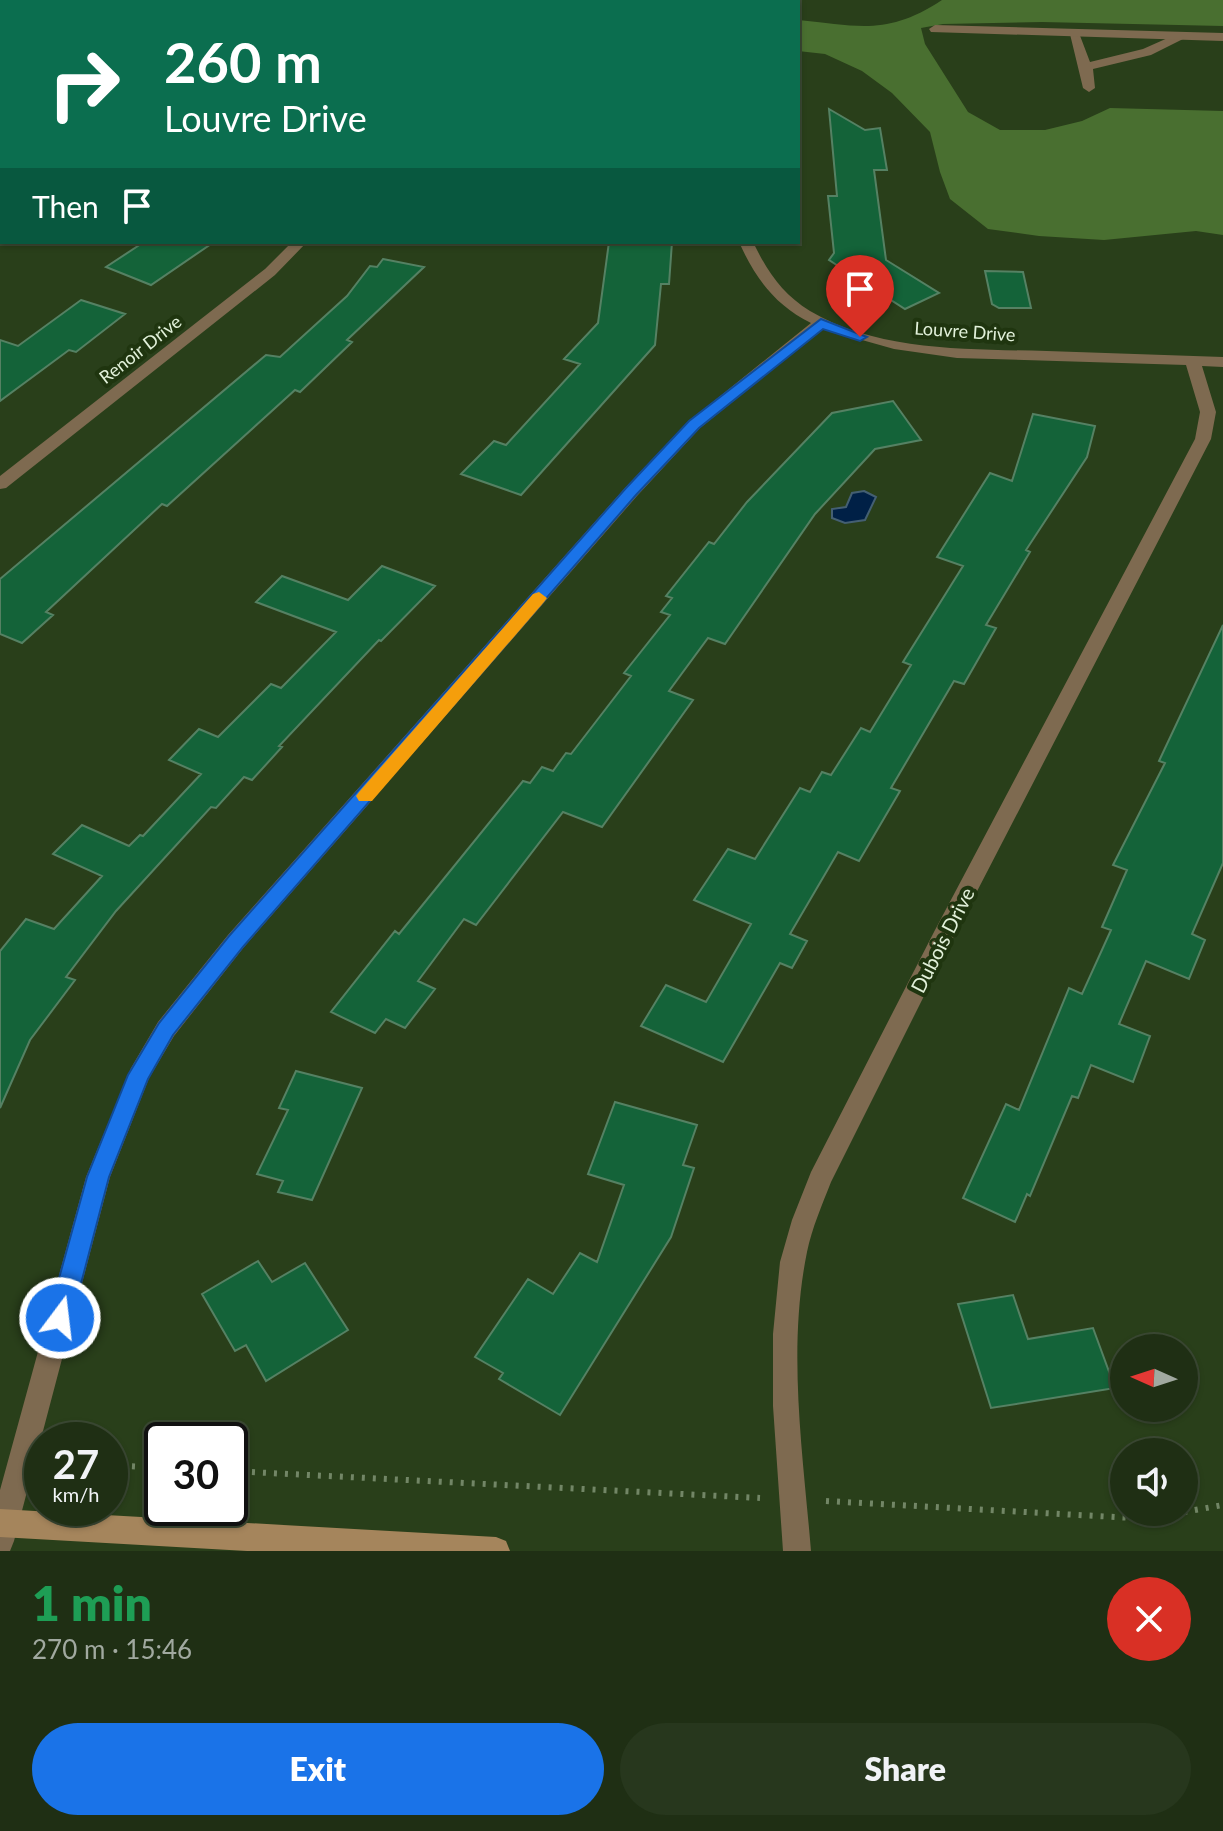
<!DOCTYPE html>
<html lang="en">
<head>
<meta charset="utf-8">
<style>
	body { margin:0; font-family:Lato,sans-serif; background:#27371d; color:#f1f3f6; height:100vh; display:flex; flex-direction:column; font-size:30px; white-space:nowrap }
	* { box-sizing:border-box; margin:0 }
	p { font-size:26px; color:#a1a9a0 }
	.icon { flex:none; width:44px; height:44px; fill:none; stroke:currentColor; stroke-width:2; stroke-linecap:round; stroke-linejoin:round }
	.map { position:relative; height:1551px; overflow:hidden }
	.panel { display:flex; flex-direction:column; background:#1f2f14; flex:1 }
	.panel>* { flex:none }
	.guide { position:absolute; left:0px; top:0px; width:800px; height:244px; box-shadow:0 2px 6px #0004,0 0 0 2px #3c4a34; background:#0b6e4f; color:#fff; overflow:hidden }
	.needle { width:52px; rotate:273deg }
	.buttons { position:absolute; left:1110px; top:1334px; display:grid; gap:16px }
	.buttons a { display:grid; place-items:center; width:88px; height:88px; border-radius:50%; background:#1f2f14; box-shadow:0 2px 6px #0004,0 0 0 2px #3c4a34; font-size:40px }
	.speed { position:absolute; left:24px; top:1422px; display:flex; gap:16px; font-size:40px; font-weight:700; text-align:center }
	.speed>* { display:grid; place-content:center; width:104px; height:104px; border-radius:50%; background:#1f2f14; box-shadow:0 2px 6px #0004,0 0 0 2px #3c4a34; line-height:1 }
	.speed small { font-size:20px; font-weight:400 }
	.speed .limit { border:4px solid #111; border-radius:12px; background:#fff; color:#111 }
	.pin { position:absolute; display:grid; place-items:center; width:68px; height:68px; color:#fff; margin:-82px -34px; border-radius:50% 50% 50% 0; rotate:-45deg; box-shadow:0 0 8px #0007 }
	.pin .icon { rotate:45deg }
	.me { position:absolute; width:88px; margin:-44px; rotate:15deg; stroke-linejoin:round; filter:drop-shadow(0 0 6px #0008) }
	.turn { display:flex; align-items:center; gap:28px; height:168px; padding:0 32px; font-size:36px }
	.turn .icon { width:104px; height:104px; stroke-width:2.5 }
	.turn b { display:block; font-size:56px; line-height:68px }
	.then { display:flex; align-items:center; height:76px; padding:0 32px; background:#0003; gap:16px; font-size:30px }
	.round { display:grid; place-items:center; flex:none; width:84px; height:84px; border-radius:42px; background:#27371d }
	.headline { display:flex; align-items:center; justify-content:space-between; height:136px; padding:0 32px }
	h1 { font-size:48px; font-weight:800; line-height:60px; color:#1e9e55 }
	.primary-button { display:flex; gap:16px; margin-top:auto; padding:16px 32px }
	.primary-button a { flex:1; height:92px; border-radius:48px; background:#1a73e8; color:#fff; font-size:32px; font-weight:800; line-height:92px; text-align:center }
	.primary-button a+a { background:#27371d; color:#f1f3f6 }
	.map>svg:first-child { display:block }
	.forest { fill:#496f30 }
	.water { fill:#002046; stroke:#445f72; stroke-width:2 }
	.building { fill:#146339; stroke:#558163; stroke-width:2 }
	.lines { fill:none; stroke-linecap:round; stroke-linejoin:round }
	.path { stroke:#728666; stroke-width:6; stroke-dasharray:3 8; stroke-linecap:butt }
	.service { fill:#7e6a50; fill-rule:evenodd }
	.minor { fill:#7e6a50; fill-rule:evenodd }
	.secondary { fill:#a5855c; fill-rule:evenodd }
	.route { fill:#1a73e8; stroke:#114b97; stroke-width:2 }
	.slow { fill:#f59e0b }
	.labels { text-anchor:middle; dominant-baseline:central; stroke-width:8; stroke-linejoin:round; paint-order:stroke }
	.far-street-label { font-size:18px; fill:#e2f1da; stroke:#1f350f }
	.street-label { font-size:20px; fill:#e2f1da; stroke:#1f350f }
</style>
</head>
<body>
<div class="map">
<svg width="1223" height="1551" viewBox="0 0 1223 1551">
	<rect width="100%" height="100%" fill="#293f1a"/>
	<!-- forest -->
	<path class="forest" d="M352 0H642L646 2H341Z
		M942 0H1223V26L1042 22 943 24 921 28 925 44 968 112 1000 130H1045L1082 121 1110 108 1223 111V235L1196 231 1104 240 1039 236 988 229 950 199 940 172 930 132 892 93 862 71 825 54 798 51V20C860 26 887 36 942 0Z"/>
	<!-- water -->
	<path class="water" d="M864 491 876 497 865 520 845 523 832 518V509L846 507 852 493Z"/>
	<!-- building -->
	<path class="building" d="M829 109 865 130 880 128 887 170H874L886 260 939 293 905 309 829 260 834 253 828 196H837Z
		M144 242H214L151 285 106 267Z
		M609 242H672L669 284H661L655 345 521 495 461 474 494 441 506 445 580 364 564 359 598 323Z
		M383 259 424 267 347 340 352 342 300 392 295 390 167 506 162 504 46 612 53 615 22 643 0 634V579L266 355 280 357 347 296 370 266 377 267Z
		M985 271 1023 272 1031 308H999L992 304Z
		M81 300 125 314 76 352 69 350 0 401V340L18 346Z
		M893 401 921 440 875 449 815 514 725 644 708 638 669 691 693 700 602 827 563 812 476 925 464 919 418 981 435 989 405 1028 386 1019 375 1033 331 1012 395 931 399 934 523 781 530 783 542 767 553 771 566 753 571 754 631 676 624 673 670 615 661 612 672 598 666 596 709 542 714 544 747 502 832 413Z
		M1033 414 1095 426 1087 457 1026 550 1030 552 986 625 996 628 964 684 954 681 891 788 900 791 859 861 838 852 790 934 807 941 792 968 780 963 723 1062 641 1026 666 985 706 1002 751 924 694 900 728 849 755 859 800 788 810 792 822 772 831 775 861 728 870 732 911 665 903 662 963 566 937 557 990 473 1012 481Z
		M382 566 435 586 381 641 379 640 279 746 282 747 252 780 244 777 216 808 211 807 116 911 66 977 75 980 30 1040 0 1108V951L26 919 54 929 102 876 53 854 82 825 129 846 140 835 143 836 201 774 169 760 199 729 218 737 271 684 281 688 336 632 256 602 282 576 348 600Z
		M1223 625V863L1192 934 1205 940 1189 979 1146 961 1119 1024 1150 1036 1133 1082 1091 1065 1078 1098 1072 1096 1030 1196 1027 1194 1015 1222 963 1198 1006 1104 1019 1110 1069 988 1082 994 1111 930 1102 927 1127 870 1113 865 1165 763 1159 761Z
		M296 1071 362 1088 312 1200 278 1192 283 1181 257 1174 288 1110 279 1108Z
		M615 1102 697 1125 683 1165 694 1168 671 1237 560 1415 499 1379 503 1373 475 1357 528 1279 553 1294 580 1253 597 1262 624 1185 588 1174Z
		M258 1261 272 1282 305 1263 348 1330 266 1381 246 1345 235 1351 202 1294Z
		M1013 1295 1028 1339 1093 1328 1115 1388 991 1408 958 1304Z"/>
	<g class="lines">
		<!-- path -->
		<path class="path" d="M110 1465 162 1468
			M230 1471 760 1498
			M826 1501 1151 1519 1184 1512
			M1184 1512 1223 1505"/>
		<!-- service -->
		<path class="service" d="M1069 30 1079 33 1090 62 1143 49 1179 33 1189 36 1151 55 1093 69 1095 88 1089 92 1083 88Z"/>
		<!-- minor -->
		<path class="minor" d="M935 25 1223 33V41L931 32 929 29Z
			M0 106H2V114H0Z
			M292 242H307L275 275 6 488 0 489V476L265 269Z
			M739 242H753C767 271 782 294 810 311 879 352 969 349 1047 351 1106 353 1164 355 1223 357V367L1202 366 1216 412 1211 439 957 930 831 1182C822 1205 812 1228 807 1252 787 1350 803 1453 811 1551H783L773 1406V1334L780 1262 792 1220 811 1172 935 930 1195 439 1200 412 1186 365 957 358 894 349 823 329 700 428 637 496 244 947 174 1036 149 1078 110 1177 14 1541 10 1551H0V1490L86 1177 131 1068 158 1022 228 935 625 488 688 422 811 323C775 305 755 278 739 242Z"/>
		<!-- secondary -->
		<path class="secondary" d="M0 1509 496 1537 506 1541 510 1551H247L0 1537Z"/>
	</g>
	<!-- route -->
	<path class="route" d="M821 319 867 337 860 341 823 329 699 428 636 495 243 947 173 1035 148 1079 109 1177 72 1318 68 1326 60 1329 52 1326 48 1318 87 1177 128 1075 159 1023 229 936 626 488 689 421Z"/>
	<!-- slow -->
	<path class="slow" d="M539 592 547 598 544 602 372 801H359L356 796 359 792 533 594Z"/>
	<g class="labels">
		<!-- far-street labels -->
		<g class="far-street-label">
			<text transform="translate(965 331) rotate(4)">Louvre Drive</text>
			<text transform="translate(140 349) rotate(-38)">Renoir Drive</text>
		</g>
		<!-- street labels -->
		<g class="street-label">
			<text transform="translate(942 940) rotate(-63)">Dubois Drive</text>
		</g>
	</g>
</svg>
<div class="buttons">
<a><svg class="needle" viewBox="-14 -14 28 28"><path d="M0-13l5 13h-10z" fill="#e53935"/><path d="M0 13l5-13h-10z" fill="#a1a9a0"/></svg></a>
<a><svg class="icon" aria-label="sound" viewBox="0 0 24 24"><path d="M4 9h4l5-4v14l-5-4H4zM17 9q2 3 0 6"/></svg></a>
</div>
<div class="speed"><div>27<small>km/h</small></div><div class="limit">30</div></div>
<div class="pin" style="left:860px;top:337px;background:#d93025"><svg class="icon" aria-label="arrive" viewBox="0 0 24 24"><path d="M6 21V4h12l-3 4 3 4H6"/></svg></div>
<svg class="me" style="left:60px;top:1318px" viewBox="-20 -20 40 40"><circle r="17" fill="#1a73e8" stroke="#fff" stroke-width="3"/><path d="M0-11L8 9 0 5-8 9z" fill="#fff"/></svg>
<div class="guide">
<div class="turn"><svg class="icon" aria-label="right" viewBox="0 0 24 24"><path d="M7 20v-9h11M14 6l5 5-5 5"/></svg><div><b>260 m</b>Louvre Drive</div></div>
<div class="then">Then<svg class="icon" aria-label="arrive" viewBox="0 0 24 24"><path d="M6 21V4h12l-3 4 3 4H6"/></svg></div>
</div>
</div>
<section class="panel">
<div class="headline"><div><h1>1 min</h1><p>270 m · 15:46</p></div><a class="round" style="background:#d93025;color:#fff"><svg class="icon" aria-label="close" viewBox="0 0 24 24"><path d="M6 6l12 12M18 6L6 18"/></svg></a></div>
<div class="primary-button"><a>Exit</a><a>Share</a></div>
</section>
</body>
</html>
